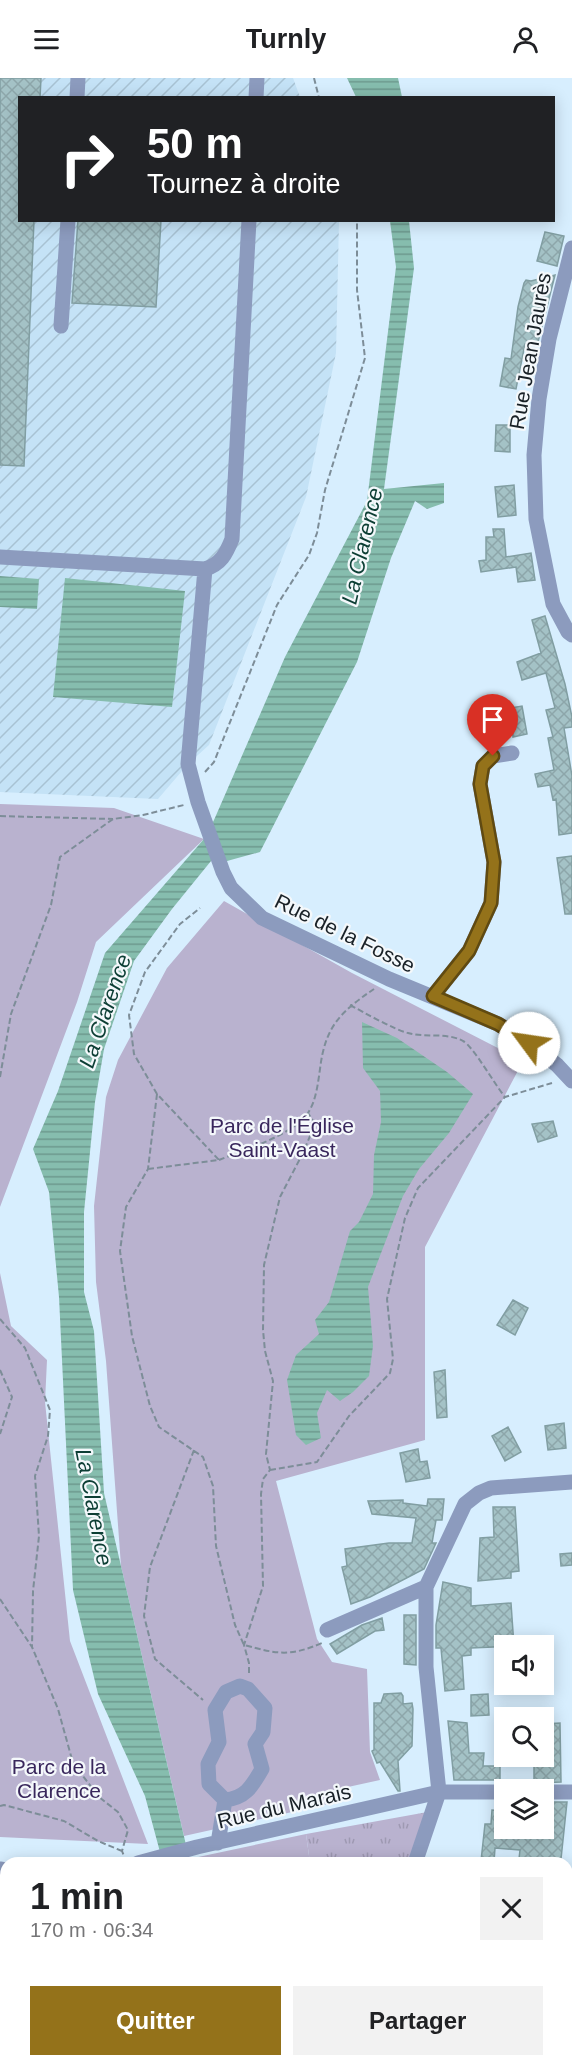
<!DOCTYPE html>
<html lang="fr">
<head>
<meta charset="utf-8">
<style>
	body { margin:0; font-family:Helvetica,sans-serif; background:#f2f2f2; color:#202124; height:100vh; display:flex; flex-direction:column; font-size:22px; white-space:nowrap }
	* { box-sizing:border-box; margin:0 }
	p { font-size:20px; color:#757577 }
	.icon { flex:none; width:33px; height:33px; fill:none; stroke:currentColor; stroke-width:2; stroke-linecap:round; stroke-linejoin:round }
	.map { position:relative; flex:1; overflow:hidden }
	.sheet { position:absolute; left:0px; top:1779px; width:573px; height:210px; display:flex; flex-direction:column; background:#fff; border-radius:18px 18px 0 0; box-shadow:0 3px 15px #0003 }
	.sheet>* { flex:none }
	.top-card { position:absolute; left:18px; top:18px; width:537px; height:126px; border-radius:0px; box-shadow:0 3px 15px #0003; background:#202124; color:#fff; overflow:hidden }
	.fabs { position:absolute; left:494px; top:1557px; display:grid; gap:12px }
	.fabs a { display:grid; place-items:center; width:60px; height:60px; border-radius:0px; background:#fff; box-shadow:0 3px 15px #0003; font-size:30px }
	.pin { position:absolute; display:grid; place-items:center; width:51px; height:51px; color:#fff; margin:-62px -26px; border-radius:50% 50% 50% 0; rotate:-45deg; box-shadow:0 0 6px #0007 }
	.pin .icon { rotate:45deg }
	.me { position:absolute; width:66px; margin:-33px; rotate:301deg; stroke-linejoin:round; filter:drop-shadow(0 0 4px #0008) }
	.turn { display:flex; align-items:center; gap:21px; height:126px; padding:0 30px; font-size:27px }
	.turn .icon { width:78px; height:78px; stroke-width:2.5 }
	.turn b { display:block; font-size:42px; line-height:51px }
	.round { display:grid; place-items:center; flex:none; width:63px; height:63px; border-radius:0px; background:#f2f2f2 }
	.overview { display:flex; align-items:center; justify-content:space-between; height:102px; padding:0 30px }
	h1 { font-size:36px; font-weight:700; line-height:45px }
	.cta { display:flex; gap:12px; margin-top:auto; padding:12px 30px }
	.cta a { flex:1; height:69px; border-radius:0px; background:#94721a; color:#fff; font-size:24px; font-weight:700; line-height:69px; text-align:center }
	.cta a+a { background:#f2f2f2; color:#202124 }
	header { display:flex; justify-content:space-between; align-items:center; height:78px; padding:0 30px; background:#fff; font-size:27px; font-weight:700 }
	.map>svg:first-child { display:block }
	.industrial { fill:url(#industrial-furrows) }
	.grass { fill:url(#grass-tufts) }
	.park { fill:#b9b2cf }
	.water { fill:url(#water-rules) }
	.building { fill:url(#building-cross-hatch); stroke:#819ea2; stroke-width:1.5 }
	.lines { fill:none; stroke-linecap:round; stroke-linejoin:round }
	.path { stroke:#7d8d98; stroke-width:2; stroke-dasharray:6 3; stroke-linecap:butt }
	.minor { stroke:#8c9bbe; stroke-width:15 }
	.route-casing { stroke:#604a11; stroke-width:15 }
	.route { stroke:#94721a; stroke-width:10 }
	.labels { text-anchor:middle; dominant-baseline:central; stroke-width:4.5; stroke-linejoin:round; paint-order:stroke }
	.street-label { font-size:21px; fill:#192127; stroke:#f4f8fb }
	.park-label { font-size:21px; fill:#39275c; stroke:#f4f8fb }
	.water-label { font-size:22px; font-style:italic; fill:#0c3e34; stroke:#f4f8fb }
</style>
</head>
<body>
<header><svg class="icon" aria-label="menu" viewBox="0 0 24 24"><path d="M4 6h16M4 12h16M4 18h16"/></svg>Turnly<svg class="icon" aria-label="person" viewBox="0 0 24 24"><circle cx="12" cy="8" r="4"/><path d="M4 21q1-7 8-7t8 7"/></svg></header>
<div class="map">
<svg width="572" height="1989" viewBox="0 0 572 1989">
	<defs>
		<pattern id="industrial-furrows" width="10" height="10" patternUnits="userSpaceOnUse" patternTransform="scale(1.5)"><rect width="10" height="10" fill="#c4e2f6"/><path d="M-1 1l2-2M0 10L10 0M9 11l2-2" fill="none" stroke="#a8c2d3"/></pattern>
		<pattern id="grass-tufts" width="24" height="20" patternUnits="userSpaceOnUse" patternTransform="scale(1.5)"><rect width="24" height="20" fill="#b9b2cf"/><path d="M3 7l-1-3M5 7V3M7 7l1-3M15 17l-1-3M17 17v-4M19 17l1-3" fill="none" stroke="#9e99b2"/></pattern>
		<pattern id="water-rules" width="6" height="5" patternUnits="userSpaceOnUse" patternTransform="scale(1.5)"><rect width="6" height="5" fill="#86bdae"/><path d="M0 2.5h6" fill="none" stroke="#6d998e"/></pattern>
		<pattern id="building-cross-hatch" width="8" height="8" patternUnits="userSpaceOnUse" patternTransform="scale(1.5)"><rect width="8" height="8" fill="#a4c2c6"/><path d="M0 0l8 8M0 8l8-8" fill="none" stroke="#8da6aa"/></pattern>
	</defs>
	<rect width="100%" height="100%" fill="#d7eefe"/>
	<!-- industrial -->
	<path class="industrial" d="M0 0H293L300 19 20 20V142L339 143 336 275 306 419 209 667 188 686 158 721 0 714Z"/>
	<!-- grass -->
	<path class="grass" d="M433 1733 415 1785H310L306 1756Z
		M332 1983H416L435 1989H333Z"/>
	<!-- park -->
	<path class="park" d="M0 726 114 730 204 761 96 864 77 924 0 1129Z
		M224 823 352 895 523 983 425 1169V1362L276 1403 317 1561 332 1584 367 1591 370 1674 380 1702 325 1714 328 1726 184 1758 121 1488 106 1283 96 1204 94 1128 106 1019 118 982 167 890Z
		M0 1195 11 1248 47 1282 45 1324 70 1563 148 1766 0 1759Z
		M306 1756 310 1785H182L184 1782Z
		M167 1983H332L333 1989H167Z"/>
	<!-- water -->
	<path class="water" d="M347 0H398L402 19H356Z
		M390 143H409L414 190 384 411 444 405V425L427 431 415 423 391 480 357 584 260 774 227 783H211L172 831 134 883 104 971 95 1024 84 1134V1214L94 1253 104 1415 186 1767 182 1785H154L160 1774 145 1718 98 1616 73 1512 59 1219 49 1114 33 1071 58 1013 105 875 204 761 214 742 285 579 367 423 396 189Z
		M0 498 39 501 37 531 0 529Z
		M65 500 185 513 172 629 53 619Z
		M362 944 397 960 447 994 473 1016 449 1055 419 1091 403 1118 368 1209 373 1268 369 1298 353 1314 340 1323 327 1312 317 1335 321 1360 306 1367 296 1357 287 1302 296 1277 319 1256 315 1242 329 1224 350 1153 359 1144 373 1116 374 1077 381 1044 380 1013 363 990Z
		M67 1983H167V1989H64Z"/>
	<!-- building -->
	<path class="building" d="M0 0H41L40 20H20V142H34L24 388 0 387Z
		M78 142H161L156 229 72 225Z
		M545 154 564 158 557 188 537 183Z
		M555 197 537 268 525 266 516 311 500 308 505 280 511 281 518 229 524 205 526 202 531 203Z
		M496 347H510V374L495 373Z
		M514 407 516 437 498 439 495 409Z
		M493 451H504L506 479 531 475 535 502 518 504 516 489 481 494 479 483 486 482V459H494Z
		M545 538 565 606 572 639V649L564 650 572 698V755L559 757 556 721 553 722 550 707 538 709 535 696 554 692 548 660 553 659 546 632 555 630 546 595 522 602 517 584 541 575 532 542Z
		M522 628 527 656 513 659 510 630Z
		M572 778V836H565L557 780Z
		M553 1043 557 1058 538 1064 532 1046Z
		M513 1222 528 1230 515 1257 497 1247Z
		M445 1292 447 1339 437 1340 434 1294Z
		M564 1345 566 1370 548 1372 545 1348Z
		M508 1349 521 1374 505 1383 492 1358Z
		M418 1371 420 1384 427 1383 430 1400 406 1404 400 1375Z
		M428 1421H444L442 1442H436L432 1465H436L424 1491 370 1519 351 1526 342 1489 347 1488 345 1471 389 1465H412L416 1440 372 1436 368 1423 403 1422V1425L427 1428Z
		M493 1429H515L519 1493 511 1494V1500L478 1503 480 1460 494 1459Z
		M572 1475V1487L561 1488 560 1476Z
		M443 1504 471 1510V1528L511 1525 514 1568 471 1570V1577L462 1578 464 1611 445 1613 441 1570H436V1547Z
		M404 1537H416V1587L404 1586Z
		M382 1540 384 1552 375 1553 337 1576 330 1566 362 1547Z
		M401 1615 403 1618V1626L412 1625 413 1631 412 1668 398 1683 400 1713H398L380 1684 377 1685 372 1673 374 1672V1625H381L384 1616Z
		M488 1616 489 1637 471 1638V1617Z
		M448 1643 467 1645 469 1675H484L483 1688H500V1702H454Z
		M560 1645 561 1704 534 1705V1685H540V1678H543V1646Z
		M543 1724H567L561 1781H519L520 1772 495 1770 494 1784 481 1783 485 1746H491L492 1732 504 1733V1750H543Z"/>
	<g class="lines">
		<!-- path -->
		<path class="path" d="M314 0 319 20
			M205 694 214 684 277 527 309 477 317 455 325 412 365 280 357 212V142
			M0 738 113 741
			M350 927C365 935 393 951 408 955 425 960 447 954 463 963 473 968 495 1007 505 1019L552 1005
			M0 999 11 936 51 827 60 779 113 741 143 737 184 727
			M157 1016 148 1091 126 1129 120 1173 132 1258 150 1328 159 1349 203 1379 213 1408 216 1468 235 1547 244 1567C278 1576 289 1579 322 1565
			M219 1082C244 1072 293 1057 308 1035 316 1023 318 1005 320 991 325 949 340 934 374 911
			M148 1091 219 1082 157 1016 134 976 129 937 145 894 180 846 200 830
			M0 1241 25 1270 50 1332 48 1358 35 1398 39 1458 33 1513 32 1569
			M0 1292 12 1319 0 1356
			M194 1372 150 1489 144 1538 155 1581 203 1622
			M270 1392 317 1384 349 1338 390 1295 393 1281 387 1221 405 1140 418 1110 505 1019
			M0 1521 32 1569 58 1631 73 1685 99 1719 118 1734 128 1752 122 1773 124 1778
			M249 1595V1585L244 1567 263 1508 261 1416 263 1401 270 1392 266 1376 273 1303 265 1273 263 1252 264 1187 280 1119 303 1075 315 1046 308 1035
			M0 1728 4 1727 64 1743 98 1763 122 1773
			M0 1840 6 1835
			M0 1943 6 1971
			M9 1983 10 1989
			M283 1983 284 1989
			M198 1989 199 1983"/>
		<!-- minor -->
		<path class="minor" d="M77 20 78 0
			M256 20 257 0
			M572 170 549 261 539 321 534 377 536 441 553 526 568 554 572 557
			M61 248 68 142
			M0 479 205 491 188 686 198 724 223 794 231 810 262 840 389 901 498 946 529 965 557 987 572 1003
			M205 491C221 486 226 476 232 461L249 142
			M433 918 469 873 491 825 494 784 480 706 483 688 493 678 512 675
			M327 1552 426 1509
			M543 1714H572
			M218 1765 225 1722 209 1706 208 1686 219 1664 215 1632 226 1614 240 1608 248 1611 265 1630 263 1654 255 1666 262 1691C252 1708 246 1720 225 1722
			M138 1785 197 1769 439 1714H504
			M415 1785 439 1714 426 1589V1509L465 1426 479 1415 491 1410 572 1404
			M0 1791 6 1792
			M416 1983 435 1989"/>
	</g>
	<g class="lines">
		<defs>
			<path id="route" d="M493 678 483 688 480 706 494 784 491 825 469 873 433 918 498 946 529 965"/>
		</defs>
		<!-- route casing -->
		<use href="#route" class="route-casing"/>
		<!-- route -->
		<use href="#route" class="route"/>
	</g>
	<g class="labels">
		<!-- street labels -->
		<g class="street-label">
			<text transform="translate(530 273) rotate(-80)">Rue Jean Jaurès</text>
			<text transform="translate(345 855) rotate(26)">Rue de la Fosse</text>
			<text transform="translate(284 1728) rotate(-13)">Rue du Marais</text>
		</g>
		<!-- park labels -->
		<g class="park-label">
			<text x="282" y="1047">Parc de l'Église<tspan x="282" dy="24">Saint-Vaast</tspan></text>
			<text x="59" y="1688">Parc de la<tspan x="59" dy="24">Clarence</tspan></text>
		</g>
		<!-- water labels -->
		<g class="water-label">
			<text transform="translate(362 468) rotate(-77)">La Clarence</text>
			<text transform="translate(105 933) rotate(-71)">La Clarence</text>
			<text transform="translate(94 1429) rotate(79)">La Clarence</text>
		</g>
	</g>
</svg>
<div class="fabs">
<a><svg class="icon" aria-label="sound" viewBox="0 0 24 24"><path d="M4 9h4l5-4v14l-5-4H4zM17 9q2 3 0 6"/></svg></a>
<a><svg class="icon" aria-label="search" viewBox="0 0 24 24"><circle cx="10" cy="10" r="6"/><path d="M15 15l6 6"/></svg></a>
<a><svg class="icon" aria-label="layers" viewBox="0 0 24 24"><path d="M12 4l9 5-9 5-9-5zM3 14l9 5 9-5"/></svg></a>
</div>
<div class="pin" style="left:493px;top:678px;background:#d93025"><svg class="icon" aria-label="arrive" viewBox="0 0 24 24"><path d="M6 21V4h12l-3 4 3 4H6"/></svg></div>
<svg class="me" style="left:529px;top:965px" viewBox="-20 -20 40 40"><circle r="19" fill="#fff"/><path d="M0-13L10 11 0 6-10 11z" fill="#94721a"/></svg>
<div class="top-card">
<div class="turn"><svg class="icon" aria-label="right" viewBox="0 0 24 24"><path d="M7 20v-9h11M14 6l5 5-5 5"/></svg><div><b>50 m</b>Tournez à droite</div></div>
</div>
<section class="sheet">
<div class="overview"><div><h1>1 min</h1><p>170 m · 06:34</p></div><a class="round"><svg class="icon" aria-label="close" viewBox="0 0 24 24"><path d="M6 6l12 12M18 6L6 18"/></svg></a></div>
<div class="cta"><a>Quitter</a><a>Partager</a></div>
</section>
</div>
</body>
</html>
